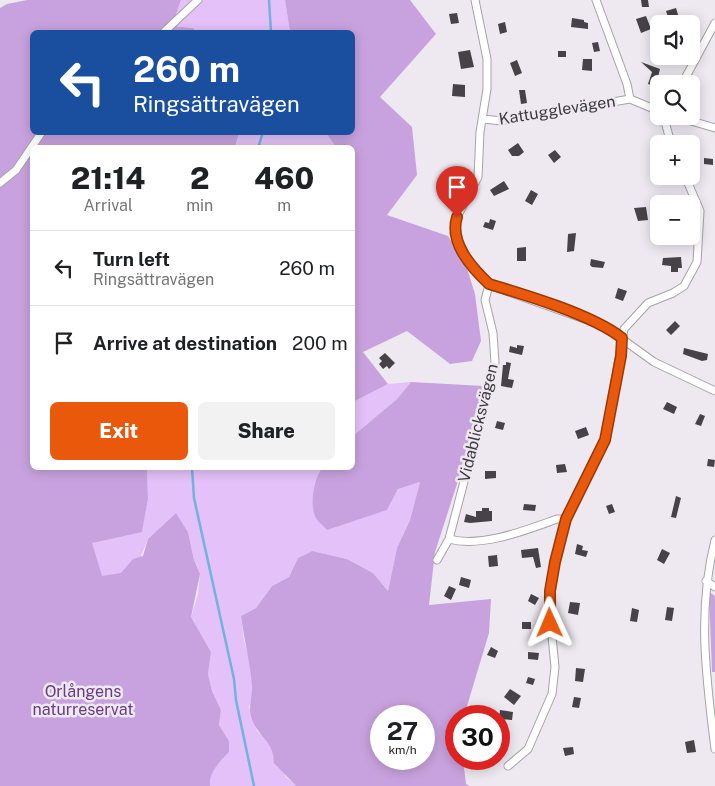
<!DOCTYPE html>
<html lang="en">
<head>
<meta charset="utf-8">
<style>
	body { margin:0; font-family:"Public Sans",sans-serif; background:#f2f2f2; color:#202124; height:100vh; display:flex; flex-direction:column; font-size:19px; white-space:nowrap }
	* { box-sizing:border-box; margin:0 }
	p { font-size:16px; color:#757577 }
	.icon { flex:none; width:28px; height:28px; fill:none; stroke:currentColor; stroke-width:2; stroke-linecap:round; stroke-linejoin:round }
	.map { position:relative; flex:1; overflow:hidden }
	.side { position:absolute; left:30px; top:145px; width:325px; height:325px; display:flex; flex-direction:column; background:#fff; border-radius:8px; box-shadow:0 2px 12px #0003 }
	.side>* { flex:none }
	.hud { position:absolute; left:30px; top:30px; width:325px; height:105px; border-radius:8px; box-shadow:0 2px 12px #0003; background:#1a4fa0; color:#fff; overflow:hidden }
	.controls { position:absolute; left:650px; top:15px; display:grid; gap:10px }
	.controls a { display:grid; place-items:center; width:50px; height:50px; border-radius:8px; background:#fff; box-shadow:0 2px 12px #0003; font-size:25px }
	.speed { position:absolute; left:370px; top:705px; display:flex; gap:10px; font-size:25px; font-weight:700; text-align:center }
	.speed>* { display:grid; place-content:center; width:65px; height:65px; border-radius:50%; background:#fff; box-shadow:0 2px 12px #0003; line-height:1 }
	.speed small { font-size:12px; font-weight:400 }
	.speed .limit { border:8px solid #d22; background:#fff; color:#111 }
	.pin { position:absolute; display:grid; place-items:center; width:42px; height:42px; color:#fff; margin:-51px -21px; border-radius:50% 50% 50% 0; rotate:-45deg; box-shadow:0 0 5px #0007 }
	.pin .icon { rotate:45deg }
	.me { position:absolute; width:55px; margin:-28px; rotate:359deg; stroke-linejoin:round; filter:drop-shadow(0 0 4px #0008) }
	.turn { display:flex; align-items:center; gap:18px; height:105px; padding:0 20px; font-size:22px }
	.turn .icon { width:65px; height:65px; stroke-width:2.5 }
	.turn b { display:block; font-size:35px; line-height:42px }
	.eta { display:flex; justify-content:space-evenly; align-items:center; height:85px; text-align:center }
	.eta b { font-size:30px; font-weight:800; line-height:35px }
	.primary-button { display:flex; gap:10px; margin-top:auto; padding:10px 20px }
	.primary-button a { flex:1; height:58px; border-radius:8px; background:#ea580c; color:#fff; font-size:20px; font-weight:800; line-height:58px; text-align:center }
	.primary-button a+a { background:#f2f2f2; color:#202124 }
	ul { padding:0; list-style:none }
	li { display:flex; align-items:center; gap:15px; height:75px; padding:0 20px; border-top:1px solid #e0e0e0 }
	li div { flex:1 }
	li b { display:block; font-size:19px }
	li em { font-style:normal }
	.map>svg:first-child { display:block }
	.green { fill:#e4c1f8; fill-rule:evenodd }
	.forest { fill:#c8a2de; fill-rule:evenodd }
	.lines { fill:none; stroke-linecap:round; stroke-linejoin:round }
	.stream { stroke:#72b2df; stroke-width:2.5 }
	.building { fill:#464248 }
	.street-casing { stroke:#a7a2a9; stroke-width:9 }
	.street { stroke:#fff; stroke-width:7 }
	.route-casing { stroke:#983908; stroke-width:12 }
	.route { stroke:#ea580c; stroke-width:9 }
	.labels { text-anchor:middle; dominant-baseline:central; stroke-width:5; stroke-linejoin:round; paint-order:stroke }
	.street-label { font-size:16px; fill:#3c3a3d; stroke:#eee9f1 }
	.park-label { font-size:16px; fill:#6a3a82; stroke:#eee9f1 }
</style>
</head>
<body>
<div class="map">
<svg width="715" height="786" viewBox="0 0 715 786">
	<rect width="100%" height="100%" fill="#eee9f1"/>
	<!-- green -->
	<path class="green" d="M181 0H285L290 32H197L193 28 172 26Z
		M239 132 326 133 336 147 235 148Z
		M411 382 397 399 353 436V402L388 384Z
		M32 468 136 533 142 531 148 499 147 468H322L319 473 328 529 387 510 398 489 420 482 410 520 397 548 388 591 373 573 347 559 312 551 298 558 289 577 272 586 256 608 241 616 244 641 251 664 253 693 249 707 257 731 266 739 286 777 296 786H0ZM176 513 188 532 194 560 200 574 198 594 191 617 211 652 208 674 212 691 221 710 219 725 229 741 216 764 141 556 148 539Z"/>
	<!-- forest -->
	<path class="forest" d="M27 0H181L172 26 193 28 197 32H32V132L239 133 235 147 32 148V468H147L148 499 142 532 92 543 102 576 121 573 133 559 143 556 148 539 176 513 188 532 194 560 200 574 191 617 211 652 208 674 212 691 221 710 219 725 229 741V752C220 761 208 773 210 786H0V8L7 4Z
		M285 0H410L436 34 380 97 412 127 417 175 387 215 448 236 466 265 475 294 481 341 472 361 450 364 407 331 363 352 388 384 353 402 352 148 336 147 326 133 352 132V32H290Z
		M411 382 484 386 457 484 435 552 429 605 491 599 489 633 464 716H456V759H463L466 784 470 786H296L274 763C274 740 256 736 251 716 248 705 253 696 252 685 250 662 244 639 241 616L256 608 272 586 289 577 298 558 312 551 347 559 373 573 388 591 397 548 410 520 420 482 398 489 387 510 327 530C324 526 318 522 316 518 309 505 314 479 322 468H352L353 436 397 399ZM381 716H424V759H381Z
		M709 592 715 596V672H712Z"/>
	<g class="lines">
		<!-- stream -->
		<path class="stream" d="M269 0 271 32
			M258 148 263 132
			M192 468 194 498 234 679 236 700 254 786"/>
	</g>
	<!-- building -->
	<path class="building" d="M641 0H648L649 7H642Z
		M676 8 679 18 673 20 671 16 668 17 666 11Z
		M457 13 459 23 451 24 449 14Z
		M646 16 651 29 641 33 636 19Z
		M572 18 584 20V22L588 23V29L571 27Z
		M505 22 507 32 500 34 498 24Z
		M598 42 600 51 594 52 592 43Z
		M470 50 474 67 461 69 458 52Z
		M558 51H566V57H558Z
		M583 59H592V71L582 70Z
		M517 60 522 73 515 76 510 63Z
		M641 62 660 69 658 77 665 79 663 84 654 86 648 84 652 72Z
		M453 84 465 85V97L452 96Z
		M519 90H525L527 103 521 104Z
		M518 143 524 152 519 156H512L508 150Z
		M555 150 561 157 554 163 548 155Z
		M704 158 713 159V165L704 164Z
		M504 181 509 189 494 196 490 190Z
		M531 190 538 194 532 205 525 201Z
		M646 207 648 220 638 221 634 208Z
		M490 219 496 221 493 230 483 227 485 222 489 223Z
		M576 233 574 251 567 252 568 234Z
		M526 247V261H517V248Z
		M681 257 682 268H678V272H671V266L662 265 663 258Z
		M591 259 605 262 603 268 592 267 590 265Z
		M618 288 627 291 623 301 615 298Z
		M675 321 680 326 671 335 666 330Z
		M517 345 524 346 522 355 509 352 510 346 517 348Z
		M684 348 708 354 707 360 702 361 683 354Z
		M385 353 395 363 389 369 387 366 383 369 379 364 382 361 379 358Z
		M506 362 511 363 508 379 514 380 512 388 501 386 503 365H506Z
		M667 402 677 407 674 414 663 409Z
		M700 414 705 416 701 426 695 424Z
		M497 421 505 423 503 430 495 428Z
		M586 427 589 435 578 439 575 431Z
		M708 459 715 460 714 467 707 466Z
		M565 464 567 472 557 473 556 465Z
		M485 471H496V478L485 479Z
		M676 496 681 498 676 518 671 517Z
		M524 504 536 505 535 511 523 510Z
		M612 504 615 512 609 514 606 506Z
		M482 508H489V511H492V521L470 523 464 522 466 514 476 517V511H482Z
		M577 544 583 546 582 550 588 551 586 557 575 554Z
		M538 548 541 567 536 568 533 557 522 558 521 550Z
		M662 549 670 553 664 564 657 560Z
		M497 555 498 566 489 567 488 556Z
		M461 577 471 580 469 588 459 585Z
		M449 586 456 589 451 600 444 596Z
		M531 594 539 598 535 605 528 601Z
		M570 602 580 603 578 615 568 613Z
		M667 607 674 608 672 621 665 620Z
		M632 608 639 610 637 622 630 621Z
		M522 622H531V629H522Z
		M491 647 498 651 495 658 487 655Z
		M528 652 539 653 538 660 528 659Z
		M576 668 585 669 583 682 575 681Z
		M528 677 535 679 533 685 526 683Z
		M510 689 521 696 514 705 504 697Z
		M574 697 581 698 579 708 572 707Z
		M500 710 513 712 512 720 499 719Z
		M694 740 696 752 687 753 685 742Z
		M573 747 574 754 565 756 563 748Z"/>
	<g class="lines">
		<defs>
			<path id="street" d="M475 0 487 59V89L480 132 478 177 457 217 454 233 469 261 489 285 604 326 654 362 715 391
				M596 0 627 84 630 99
				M164 32 198 0
				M682 84 715 23
				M667 116 666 125 671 144
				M674 116 715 128
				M483 119 502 121 630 99 659 111
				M0 183 16 170 42 132
				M449 539C482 548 526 530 557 519H566
				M715 540C697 611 706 677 715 749
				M437 560 449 539 495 363 493 333 485 300 489 285
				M706 581 715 587
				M508 766 528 749 552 694 555 667 549 606 555 562 566 519 605 440 624 329 648 303 673 293 684 286 697 262 700 211 685 176"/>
		</defs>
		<!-- street casing -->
		<use href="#street" class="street-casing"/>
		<!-- street -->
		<use href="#street" class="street"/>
	</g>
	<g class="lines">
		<defs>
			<path id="route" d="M457 217C449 243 472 268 489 284 526 295 593 315 622 338L621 356 605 440 566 519 555 562 550 591V623"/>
		</defs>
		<!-- route casing -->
		<use href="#route" class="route-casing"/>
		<!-- route -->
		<use href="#route" class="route"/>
	</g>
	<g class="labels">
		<!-- street labels -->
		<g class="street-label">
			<text transform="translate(557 110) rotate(-9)">Kattugglevägen</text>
			<text transform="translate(478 423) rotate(-76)">Vidablicksvägen</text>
		</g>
		<!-- park labels -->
		<g class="park-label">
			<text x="83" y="691">Orlångens<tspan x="83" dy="18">naturreservat</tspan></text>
		</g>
	</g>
</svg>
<div class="controls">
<a><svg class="icon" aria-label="sound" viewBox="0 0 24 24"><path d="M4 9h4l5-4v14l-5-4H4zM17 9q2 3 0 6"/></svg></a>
<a><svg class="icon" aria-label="search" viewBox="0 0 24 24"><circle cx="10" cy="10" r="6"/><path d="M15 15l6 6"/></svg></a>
<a>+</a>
<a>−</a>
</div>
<div class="speed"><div>27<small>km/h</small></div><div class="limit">30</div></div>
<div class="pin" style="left:457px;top:217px;background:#d93025"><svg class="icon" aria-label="arrive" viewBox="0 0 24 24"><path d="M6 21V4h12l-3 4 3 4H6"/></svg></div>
<svg class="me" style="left:550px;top:623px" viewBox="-20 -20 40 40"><path d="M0-17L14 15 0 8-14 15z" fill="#ea580c" stroke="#fff" stroke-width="4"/></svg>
<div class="hud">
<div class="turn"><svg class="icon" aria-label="left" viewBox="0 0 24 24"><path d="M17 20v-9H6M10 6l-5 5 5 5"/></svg><div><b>260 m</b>Ringsättravägen</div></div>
</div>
<section class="side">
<div class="eta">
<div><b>21:14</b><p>Arrival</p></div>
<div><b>2</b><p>min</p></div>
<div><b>460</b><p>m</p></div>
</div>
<ul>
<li><svg class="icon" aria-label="left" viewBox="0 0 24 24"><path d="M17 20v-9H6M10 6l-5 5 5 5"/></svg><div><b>Turn left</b><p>Ringsättravägen</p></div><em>260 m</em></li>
<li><svg class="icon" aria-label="arrive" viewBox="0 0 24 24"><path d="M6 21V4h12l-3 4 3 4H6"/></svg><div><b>Arrive at destination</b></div><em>200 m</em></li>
</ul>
<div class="primary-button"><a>Exit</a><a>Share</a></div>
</section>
</div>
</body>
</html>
